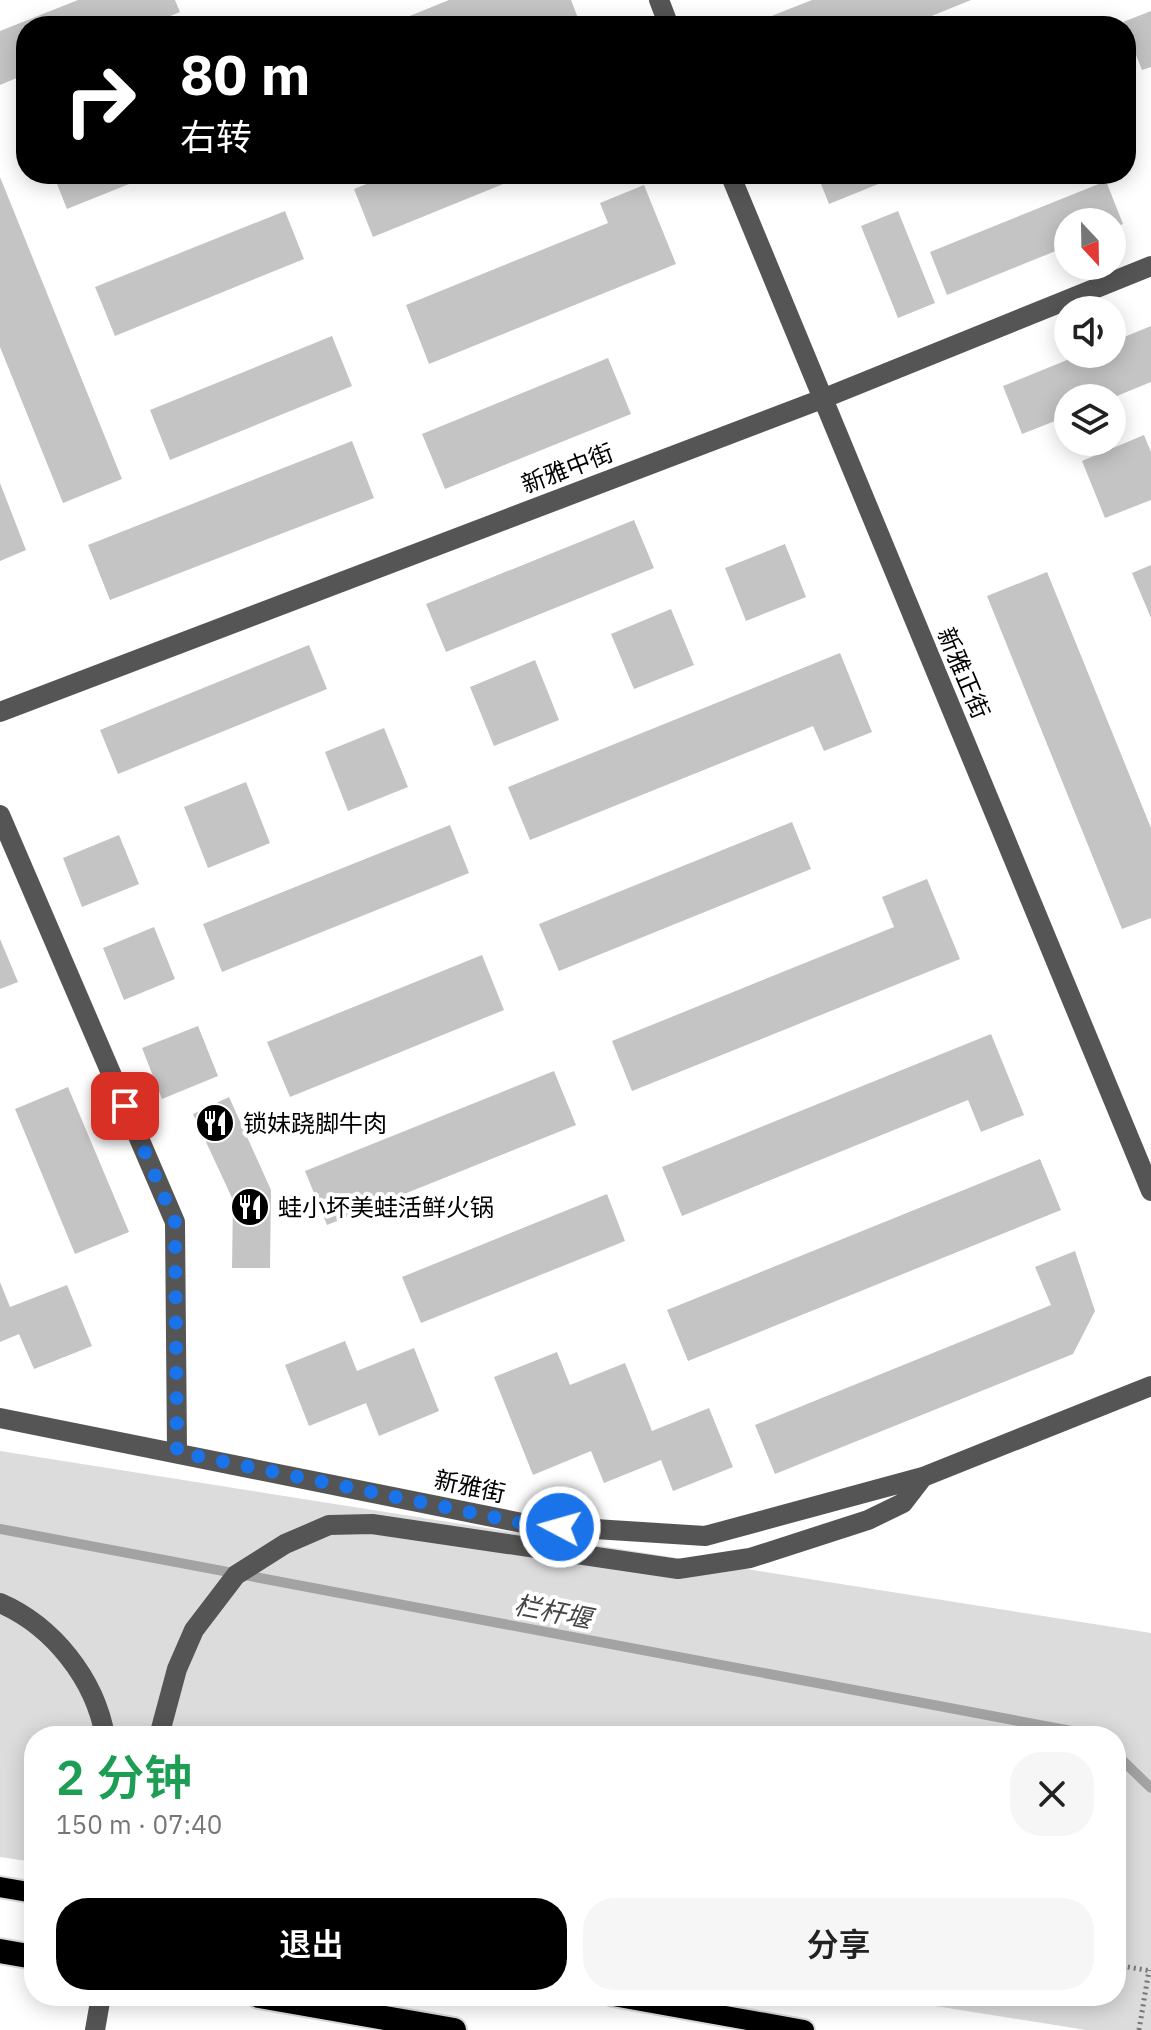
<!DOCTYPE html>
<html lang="zh">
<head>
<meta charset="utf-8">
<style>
	body { margin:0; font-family:"IBM Plex Sans","Noto Sans SC",sans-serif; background:#f6f6f6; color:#222; height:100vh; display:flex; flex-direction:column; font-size:30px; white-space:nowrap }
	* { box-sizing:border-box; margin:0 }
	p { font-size:26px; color:#767676 }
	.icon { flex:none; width:44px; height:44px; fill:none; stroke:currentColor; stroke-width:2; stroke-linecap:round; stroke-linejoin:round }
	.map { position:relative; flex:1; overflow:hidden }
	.sheet { position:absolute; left:24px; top:1726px; width:1102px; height:280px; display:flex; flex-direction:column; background:#fff; border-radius:32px; box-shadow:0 4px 20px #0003 }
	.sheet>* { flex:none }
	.hud { position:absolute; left:16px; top:16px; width:1120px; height:168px; border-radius:32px; box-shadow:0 4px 20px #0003; background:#000; color:#fff; overflow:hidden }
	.needle { width:52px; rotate:158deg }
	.fabs { position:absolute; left:1054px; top:208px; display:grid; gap:16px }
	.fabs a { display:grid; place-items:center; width:72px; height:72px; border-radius:50%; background:#fff; box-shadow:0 4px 20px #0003; font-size:40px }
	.pin { position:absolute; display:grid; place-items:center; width:68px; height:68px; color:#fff; margin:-34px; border-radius:16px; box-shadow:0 4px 12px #0006 }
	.me { position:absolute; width:88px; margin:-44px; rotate:276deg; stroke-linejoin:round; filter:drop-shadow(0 0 6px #0008) }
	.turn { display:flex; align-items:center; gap:28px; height:168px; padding:0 32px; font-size:36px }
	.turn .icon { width:104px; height:104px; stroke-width:2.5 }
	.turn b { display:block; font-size:56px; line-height:68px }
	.round { display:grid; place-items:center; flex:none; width:84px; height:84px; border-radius:32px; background:#f6f6f6 }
	.overview { display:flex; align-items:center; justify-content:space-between; height:136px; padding:0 32px }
	h1 { font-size:48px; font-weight:600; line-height:60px; color:#1e9e55 }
	.button { display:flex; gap:16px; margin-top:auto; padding:16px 32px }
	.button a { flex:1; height:92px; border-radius:32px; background:#000; color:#fff; font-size:32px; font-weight:600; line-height:92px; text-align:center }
	.button a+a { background:#f6f6f6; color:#222 }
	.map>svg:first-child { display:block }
	.green { fill:#dcdcdc }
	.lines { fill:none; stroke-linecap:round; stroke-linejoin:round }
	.stream { stroke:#a3a3a3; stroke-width:10 }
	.building { fill:#c4c4c4 }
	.major-casing { stroke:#dbdbdb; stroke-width:24 }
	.highway-casing { stroke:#dbdbdb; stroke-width:28 }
	.path { stroke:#777; stroke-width:5; stroke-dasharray:2 4; stroke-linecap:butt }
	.minor { stroke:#555; stroke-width:20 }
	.major { stroke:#000; stroke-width:20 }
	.highway { stroke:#000; stroke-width:24 }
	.route { stroke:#1a73e8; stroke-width:14; stroke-dasharray:0 25.2 }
	.labels { text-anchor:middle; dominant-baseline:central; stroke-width:8; stroke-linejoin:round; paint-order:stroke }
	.street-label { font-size:24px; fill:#000; stroke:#fff }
	.poi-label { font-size:24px; fill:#000; stroke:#fff; text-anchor:start }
	.water-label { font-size:26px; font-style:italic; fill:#444; stroke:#fff }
</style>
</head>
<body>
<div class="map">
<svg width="1151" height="2030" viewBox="0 0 1151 2030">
	<rect width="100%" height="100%" fill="#fff"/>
	<!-- green -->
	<path class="green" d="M0 1451 1151 1633V2030H1086L873 1996H1116V1736H34V1862L0 1857Z"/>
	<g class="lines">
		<!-- stream -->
		<path class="stream" d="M0 1529 1098 1736
			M1116 1754 1151 1788"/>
	</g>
	<!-- building -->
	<path class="building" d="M78 0H175L180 12 146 26H26V74L0 85V31Z
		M449 0H571L581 26H385Z
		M812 0H971L907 26H761L759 21Z
		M1151 11V67L1142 70 1123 22Z
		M53 174H154L67 209Z
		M391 174H528L373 237 354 189Z
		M817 174H903L829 204Z
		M0 177 122 479 63 503 0 347Z
		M1106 181 1123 224 1112 229V222H1068V246L947 295 930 252Z
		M644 185 676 264 429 364 406 305 608 223 600 203Z
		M285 211 304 259 115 336 95 287Z
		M898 211 935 303 898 318 861 226Z
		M1151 326V382L1112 398H1068V416L1022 434 1003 386 1082 354H1112V342Z
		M332 336 352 386 170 460 150 410Z
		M608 358 631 414 445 489 422 434Z
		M1144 435 1151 452V500L1105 518 1082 461Z
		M352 441 374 498 110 600 88 545Z
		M0 483 26 550 0 561Z
		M634 520 654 568 446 652 426 604Z
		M785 544 806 597 746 621 725 568Z
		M1151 565V618L1132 573Z
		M1047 572 1151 828V918L1122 929 987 596Z
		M671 609 694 665 634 689 611 634Z
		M309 645 327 689 118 774 100 730Z
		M840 653 872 732 824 751 813 726 530 840 508 787Z
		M535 660 559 720 494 746 470 687Z
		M384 728 408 787 348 811 325 752Z
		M246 782 270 843 208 868 184 807Z
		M792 822 811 869 559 971 539 924Z
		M450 825 469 873 222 972 203 924Z
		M119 835 139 884 82 907 63 858Z
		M927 879 960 959 632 1091 612 1041 894 927 882 897Z
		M154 927 175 979 124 1000 103 948Z
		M0 939 18 982 0 989Z
		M482 955 504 1010 290 1097 267 1042Z
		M198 1026 218 1076 162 1099 142 1048Z
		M991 1034 1024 1115 981 1132 968 1100 682 1216 662 1167Z
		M554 1071 576 1125 327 1225 305 1171Z
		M68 1087 129 1232 75 1254 15 1109Z
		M229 1097 271 1190 270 1268H232L233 1200 193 1114Z
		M1040 1159 1061 1210 688 1361 667 1310Z
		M607 1194 625 1241 421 1323 402 1277Z
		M1075 1251 1095 1311 1073 1354 775 1474 755 1425 1051 1305 1035 1267Z
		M0 1282 10 1307 67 1285 92 1346 34 1369 19 1334 0 1342Z
		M345 1341 357 1371 414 1348 439 1411 379 1436 366 1403 309 1426 285 1365Z
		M557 1352 570 1385 625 1363 652 1431 709 1408 733 1467 673 1491 661 1460 604 1483 591 1451 533 1475 494 1377Z"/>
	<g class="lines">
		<defs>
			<path id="major" d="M0 1887 34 1893
				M613 1996 804 2030"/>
			<path id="highway" d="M0 1951 34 1957
				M259 1996 454 2030"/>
		</defs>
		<!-- major casing -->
		<use href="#major" class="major-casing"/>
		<!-- highway casing -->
		<use href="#highway" class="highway-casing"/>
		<!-- path -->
		<path class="path" d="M1116 1965 1151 1971
			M1139 2030 1149 1970"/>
		<!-- minor -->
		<path class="minor" d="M659 0 669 26
			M730 174 1151 1191
			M0 712 822 399 1151 266
			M0 815 175 1222 177 1452
			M0 1418 532 1525 705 1536 923 1477 1151 1386
			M0 1603C53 1626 95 1679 105 1736
			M159 1736 177 1669 194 1630 236 1575 285 1544 329 1525 372 1524 678 1569 750 1558 868 1520 903 1503 923 1477
			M95 2030 101 1996"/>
		<!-- major -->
		<use href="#major" class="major"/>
		<!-- highway -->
		<use href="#highway" class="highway"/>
	</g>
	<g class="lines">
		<!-- route -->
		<path class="route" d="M125 1106 175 1222 177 1452 532 1525 560 1527"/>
	</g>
	<!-- icons -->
	<defs>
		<symbol id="restaurant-disc" viewBox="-11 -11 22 22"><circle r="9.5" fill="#000" stroke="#fff"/><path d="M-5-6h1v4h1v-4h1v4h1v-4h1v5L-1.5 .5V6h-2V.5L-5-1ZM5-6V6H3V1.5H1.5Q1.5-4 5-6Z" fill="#fff"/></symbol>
	</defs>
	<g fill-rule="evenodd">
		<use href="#restaurant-disc" x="193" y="1101" width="44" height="44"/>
		<use href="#restaurant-disc" x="228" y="1185" width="44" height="44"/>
	</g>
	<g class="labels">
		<!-- street labels -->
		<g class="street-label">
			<text transform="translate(567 468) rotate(-21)">新雅中街</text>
			<text transform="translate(964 673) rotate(67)">新雅正街</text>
			<text transform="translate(470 1486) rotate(12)">新雅街</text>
		</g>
		<!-- poi labels -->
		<g class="poi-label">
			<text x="243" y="1123">锁妹跷脚牛肉</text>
			<text x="278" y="1207">蛙小坏美蛙活鲜火锅</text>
		</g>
		<!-- water labels -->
		<g class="water-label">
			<text transform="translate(553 1611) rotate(11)">栏杆堰</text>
		</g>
	</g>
</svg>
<div class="fabs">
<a><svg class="needle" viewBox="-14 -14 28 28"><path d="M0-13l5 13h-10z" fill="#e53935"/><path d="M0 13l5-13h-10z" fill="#767676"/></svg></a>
<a><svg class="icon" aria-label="sound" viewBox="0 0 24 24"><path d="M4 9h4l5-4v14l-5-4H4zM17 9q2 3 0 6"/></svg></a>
<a><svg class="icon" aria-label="layers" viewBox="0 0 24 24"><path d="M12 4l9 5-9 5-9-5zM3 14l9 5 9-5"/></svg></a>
</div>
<div class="pin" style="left:125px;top:1106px;background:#d93025"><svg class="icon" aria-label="arrive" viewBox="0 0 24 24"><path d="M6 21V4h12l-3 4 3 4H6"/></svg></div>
<svg class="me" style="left:560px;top:1527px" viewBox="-20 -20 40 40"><circle r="17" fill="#1a73e8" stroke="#fff" stroke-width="3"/><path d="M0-11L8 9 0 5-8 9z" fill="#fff"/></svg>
<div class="hud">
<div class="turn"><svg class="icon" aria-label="right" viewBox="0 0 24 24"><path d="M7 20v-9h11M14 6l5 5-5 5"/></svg><div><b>80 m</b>右转</div></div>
</div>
<section class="sheet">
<div class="overview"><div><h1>2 分钟</h1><p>150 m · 07:40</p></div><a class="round"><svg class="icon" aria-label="close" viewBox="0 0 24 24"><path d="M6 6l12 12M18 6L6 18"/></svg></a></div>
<div class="button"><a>退出</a><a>分享</a></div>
</section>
</div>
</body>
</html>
